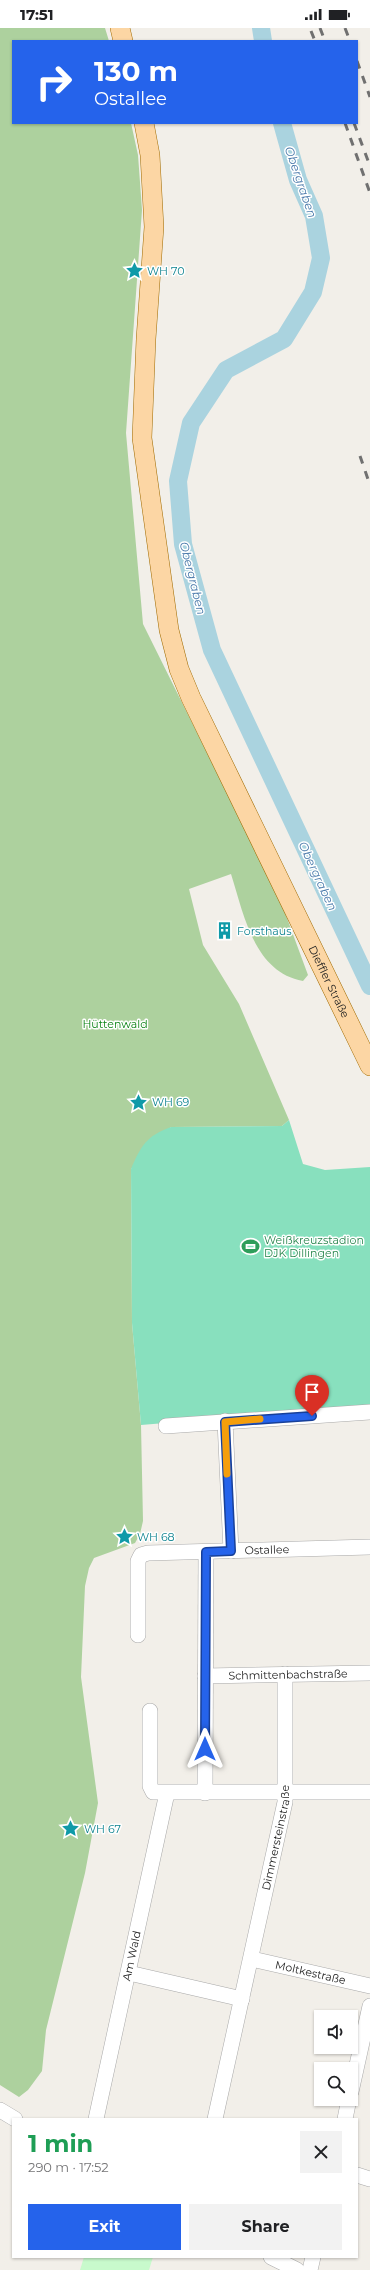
<!DOCTYPE html>
<html lang="en">
<head>
<meta charset="utf-8">
<style>
	body { margin:0; font-family:Montserrat,sans-serif; background:#f2f2f2; color:#202124; height:100vh; display:flex; flex-direction:column; font-size:15px; white-space:nowrap }
	* { box-sizing:border-box; margin:0 }
	p { font-size:13px; color:#757577 }
	.icon { flex:none; width:22px; height:22px; fill:none; stroke:currentColor; stroke-width:2; stroke-linecap:round; stroke-linejoin:round }
	.map { position:relative; flex:1; overflow:hidden }
	.details { position:absolute; left:12px; top:2090px; width:346px; height:140px; display:flex; flex-direction:column; background:#fff; border-radius:0px; box-shadow:0 1px 3px #0004 }
	.details>* { flex:none }
	.top-card { position:absolute; left:12px; top:12px; width:346px; height:84px; border-radius:0px; box-shadow:0 1px 3px #0004; background:#2563eb; color:#fff; overflow:hidden }
	.fabs { position:absolute; left:314px; top:1982px; display:grid; gap:8px }
	.fabs a { display:grid; place-items:center; width:44px; height:44px; border-radius:0px; background:#fff; box-shadow:0 1px 3px #0004; font-size:20px }
	.pin { position:absolute; display:grid; place-items:center; width:34px; height:34px; color:#fff; margin:-41px -17px; border-radius:50% 50% 50% 0; rotate:-45deg; box-shadow:0 0 4px #0007 }
	.pin .icon { rotate:45deg }
	.me { position:absolute; width:44px; margin:-22px; rotate:0deg; stroke-linejoin:round; filter:drop-shadow(0 0 3px #0008) }
	.turn { display:flex; align-items:center; gap:14px; height:84px; padding:0 16px; font-size:18px }
	.turn .icon { width:52px; height:52px; stroke-width:2.5 }
	.turn b { display:block; font-size:28px; line-height:34px }
	.round { display:grid; place-items:center; flex:none; width:42px; height:42px; border-radius:0px; background:#f2f2f2 }
	.head { display:flex; align-items:center; justify-content:space-between; height:68px; padding:0 16px }
	h1 { font-size:24px; font-weight:700; line-height:30px; color:#1e9e55 }
	.action { display:flex; gap:8px; margin-top:auto; padding:8px 16px }
	.action a { flex:1; height:46px; border-radius:0px; background:#2563eb; color:#fff; font-size:16px; font-weight:700; line-height:46px; text-align:center }
	.action a+a { background:#f2f2f2; color:#202124 }
	.status { display:flex; justify-content:space-between; align-items:center; height:28px; padding:0 20px; background:#fff; direction:ltr }
	.status svg { height:11px; fill:currentColor }
	.map>svg:first-child { display:block }
	.forest { fill:#add19e }
	.park { fill:#c8facc }
	.pitch { fill:#88e0be }
	.lines { fill:none; stroke-linecap:round; stroke-linejoin:round }
	.river { stroke:#aad3df; stroke-width:18 }
	.minor-casing { stroke:#a9a9a9; stroke-width:16 }
	.major-casing { stroke:#a06b00; stroke-width:20 }
	.minor { stroke:#fff; stroke-width:15 }
	.major { stroke:#fcd6a4; stroke-width:19 }
	.rail { stroke:#707070; stroke-width:3; stroke-dasharray:8 8; stroke-linecap:butt }
	.route-casing { stroke:#184099; stroke-width:10 }
	.route { stroke:#2563eb; stroke-width:7 }
	.slow { stroke:#f59e0b; stroke-width:7 }
	.labels { text-anchor:middle; dominant-baseline:central; stroke-width:3; stroke-linejoin:round; paint-order:stroke }
	.culture-label { font-size:11px; fill:#0d838f; stroke:#fff; text-anchor:start }
	.street-label { font-size:11px; fill:#222; stroke:#fff }
	.park-label { font-size:11px; fill:#0c8416; stroke:#fff }
	.leisure-label { font-size:11px; fill:#27864d; stroke:#fff; text-anchor:start }
	.water-label { font-size:12px; font-style:italic; fill:#4a7aab; stroke:#fff }
</style>
</head>
<body>
<div class="status"><b>17:51</b><svg viewBox="0 0 49 12"><path d="M0 12V9h3v3zM5 12V6h3v6zM10 12V3h3v9zM15 12V0h3v12zM26 1h20v11H26zM47 4h2v5h-2z"/></svg></div>
<div class="map">
<svg width="370" height="2242" viewBox="0 0 370 2242">
	<rect width="100%" height="100%" fill="#f2efe9"/>
	<!-- forest -->
	<path class="forest" d="M0 0H105L109 13H13V95H131L138 127 142 182 126 405 143 596 281 874 308 947 303 953C254 944 244 887 231 846L189 861 203 917 239 976 289 1092 282 1098 171 1099 131 1141 132 1295 141 1397 143 1493 140 1506 135 1515 94 1530 89 1540 85 1558 81 1649 98 1775 85 1845 46 2002 42 2043 28 2062 19 2069 0 2057Z"/>
	<!-- park -->
	<path class="park" d="M84 2229H153L149 2242H80Z"/>
	<!-- pitch -->
	<path class="pitch" d="M289 1092 303 1136 325 1142 370 1139V1378L141 1397 132 1295 131 1141C141 1118 146 1108 171 1099L282 1098Z"/>
	<g class="lines">
		<!-- river -->
		<path class="river" d="M261 0 263 13
			M282 95 298 152 314 188 321 230 313 264 284 311 226 342 191 395 178 453 183 516 212 622 370 958"/>
		<defs>
			<g id="minor">
				<path d="M225 1393 231 1523"/>
				<path d="M166 1398 370 1384"/>
				<path id="s1" d="M138 1607V1533L141 1527 148 1525 370 1519"/>
				<path id="s2" d="M205 1648 370 1645"/>
				<path d="M150 1683V1758L153 1764H370"/>
				<path d="M205 1765 206 1524"/>
				<path id="s3" d="M252 1931 370 1958"/>
				<path d="M129 1945 242 1971"/>
				<path d="M351 2064 370 1978"/>
				<path d="M0 2082 15 2091"/>
				<path id="s4" d="M96 2091 167 1765"/>
				<path id="s5" d="M215 2091 285 1774V1646"/>
				<path d="M345 2091 349 2071"/>
				<path d="M357 2147 370 2151"/>
				<path d="M271 2229 297 2242"/>
				<path d="M310 2242 313 2229"/>
			</g>
			<g id="major">
				<path d="M120 0 123 13"/>
				<path id="s6" d="M144 95 150 127 154 199 146 311 142 410 169 602 179 641 191 670 370 1038"/>
			</g>
		</defs>
		<!-- minor casing -->
		<use href="#minor" class="minor-casing"/>
		<!-- major casing -->
		<use href="#major" class="major-casing"/>
		<!-- minor -->
		<use href="#minor" class="minor"/>
		<!-- major -->
		<use href="#major" class="major"/>
		<!-- rail -->
		<path class="rail" d="M320 0 325 13
			M345 0 350 13
			M311 3 315 13
			M357 33 370 69
			M345 95 370 165
			M354 95 370 138
			M360 428 370 457"/>
	</g>
	<g class="lines">
		<defs>
			<path id="route" d="M205 1721 206 1524 231 1523 225 1394 312 1388"/>
		</defs>
		<!-- route casing -->
		<use href="#route" class="route-casing"/>
		<!-- route -->
		<use href="#route" class="route"/>
		<!-- slow -->
		<path class="slow" d="M227 1446 225 1394 260 1391"/>
	</g>
	<!-- icons -->
	<defs>
		<symbol id="sight-bare" viewBox="-9 -9 18 18"><path d="M0-6L1.8-2.2L6-1.7L2.9 1.2L3.7 5.4L0 3.3L-3.7 5.4L-2.9 1.2L-6-1.7L-1.8-2.2Z" fill="#0f9aa8" stroke="#fff" stroke-width="2.5" paint-order="stroke"/></symbol>
		<symbol id="building-bare" viewBox="-9 -9 18 18"><path d="M-4-6H4V6H1V3H-1V6H-4ZM-2.5-4.3h1.7v1.8h-1.7ZM.8-4.3h1.7v1.8H.8ZM-2.5-1h1.7V.8h-1.7ZM.8-1h1.7V.8H.8Z" fill="#0f9aa8" stroke="#fff" stroke-width="2.5" paint-order="stroke"/></symbol>
		<symbol id="stadium-bare" viewBox="-9 -9 18 18"><path d="M0-5a6.5 5 0 1 0 0 10a6.5 5 0 1 0 0-10ZM-3.5-1.8h7v3.6h-7Z" fill="#2e9e5b" stroke="#fff" stroke-width="2.5" paint-order="stroke"/></symbol>
	</defs>
	<g fill-rule="evenodd">
		<use href="#sight-bare" x="122" y="230" width="25" height="25"/>
		<use href="#building-bare" x="212" y="890" width="25" height="25"/>
		<use href="#sight-bare" x="126" y="1062" width="25" height="25"/>
		<use href="#stadium-bare" x="238" y="1206" width="25" height="25"/>
		<use href="#sight-bare" x="112" y="1496" width="25" height="25"/>
		<use href="#sight-bare" x="58" y="1788" width="25" height="25"/>
	</g>
	<g class="labels">
		<!-- culture labels -->
		<g class="culture-label">
			<text x="147" y="243">WH 70</text>
			<text x="237" y="903">Forsthaus</text>
			<text x="152" y="1074">WH 69</text>
			<text x="137" y="1509">WH 68</text>
			<text x="84" y="1801">WH 67</text>
		</g>
		<!-- street labels -->
		<g class="street-label">
			<text stroke="none"><textPath href="#s6" startOffset="897">Dieffler Straße</textPath></text>
			<text stroke="none"><textPath href="#s1" startOffset="207">Ostallee</textPath></text>
			<text stroke="none"><textPath href="#s2" startOffset="83">Schmittenbachstraße</textPath></text>
			<text stroke="none"><textPath href="#s5" startOffset="288">Dimmersteinstraße</textPath></text>
			<text stroke="none"><textPath href="#s4" startOffset="167">Am Wald</textPath></text>
			<text stroke="none"><textPath href="#s3" startOffset="60">Moltkestraße</textPath></text>
		</g>
		<!-- park labels -->
		<g class="park-label">
			<text x="115" y="996">Hüttenwald</text>
		</g>
		<!-- leisure labels -->
		<g class="leisure-label">
			<text x="264" y="1212">Weißkreuzstadion<tspan x="264" dy="13">DJK Dillingen</tspan></text>
		</g>
		<!-- water labels -->
		<g class="water-label">
			<text transform="translate(301 154) rotate(71)">Obergraben</text>
			<text transform="translate(193 550) rotate(76)">Obergraben</text>
			<text transform="translate(318 848) rotate(65)">Obergraben</text>
		</g>
	</g>
</svg>
<div class="fabs">
<a><svg class="icon" aria-label="sound" viewBox="0 0 24 24"><path d="M4 9h4l5-4v14l-5-4H4zM17 9q2 3 0 6"/></svg></a>
<a><svg class="icon" aria-label="search" viewBox="0 0 24 24"><circle cx="10" cy="10" r="6"/><path d="M15 15l6 6"/></svg></a>
</div>
<div class="pin" style="left:312px;top:1388px;background:#d93025"><svg class="icon" aria-label="arrive" viewBox="0 0 24 24"><path d="M6 21V4h12l-3 4 3 4H6"/></svg></div>
<svg class="me" style="left:205px;top:1721px" viewBox="-20 -20 40 40"><path d="M0-17L14 15 0 8-14 15z" fill="#2563eb" stroke="#fff" stroke-width="4"/></svg>
<div class="top-card">
<div class="turn"><svg class="icon" aria-label="right" viewBox="0 0 24 24"><path d="M7 20v-9h11M14 6l5 5-5 5"/></svg><div><b>130 m</b>Ostallee</div></div>
</div>
<section class="details">
<div class="head"><div><h1>1 min</h1><p>290 m · 17:52</p></div><a class="round"><svg class="icon" aria-label="close" viewBox="0 0 24 24"><path d="M6 6l12 12M18 6L6 18"/></svg></a></div>
<div class="action"><a>Exit</a><a>Share</a></div>
</section>
</div>
</body>
</html>
